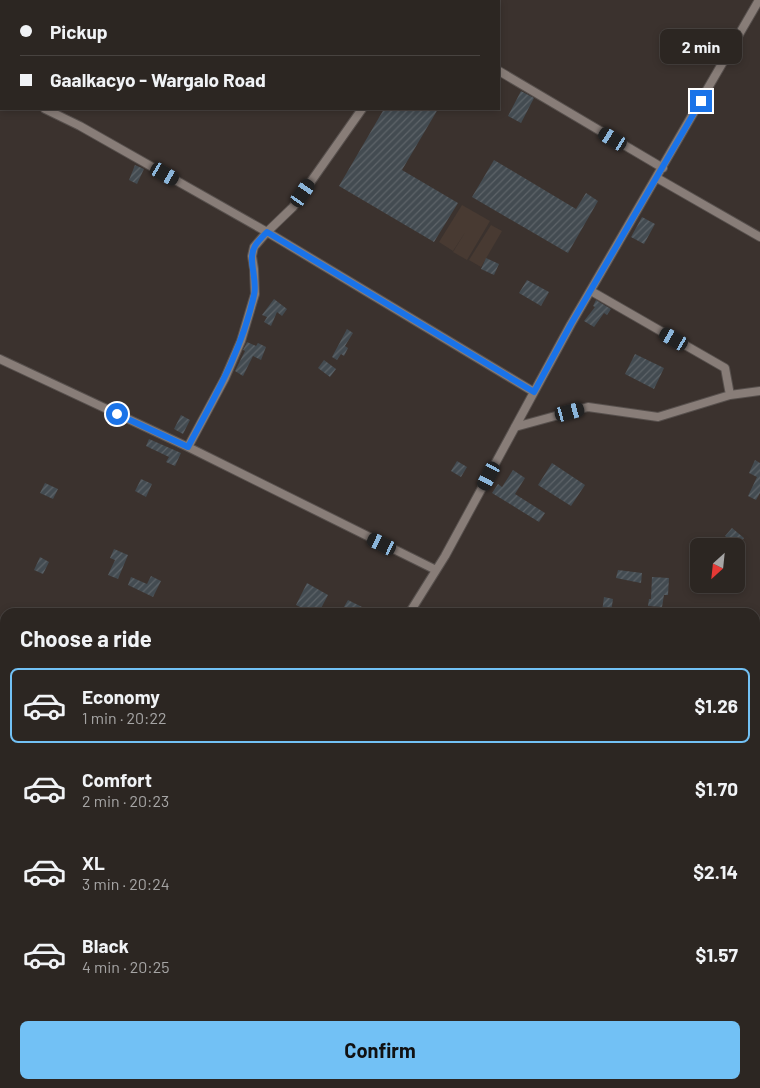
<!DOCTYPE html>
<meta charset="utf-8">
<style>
body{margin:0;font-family:Barlow,sans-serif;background:#342e2a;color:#f1f3f6;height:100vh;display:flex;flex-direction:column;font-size:19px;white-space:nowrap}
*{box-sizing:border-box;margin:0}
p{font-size:16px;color:#a6a5a5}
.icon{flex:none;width:28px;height:28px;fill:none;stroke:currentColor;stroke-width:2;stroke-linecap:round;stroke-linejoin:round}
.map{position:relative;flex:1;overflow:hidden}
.panel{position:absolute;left:0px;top:608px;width:760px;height:481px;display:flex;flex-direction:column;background:#2c2622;border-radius:15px 15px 0 0;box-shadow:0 2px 8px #0003,0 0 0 1px #484340}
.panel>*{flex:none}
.banner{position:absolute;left:0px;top:0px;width:500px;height:110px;box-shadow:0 2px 8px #0003,0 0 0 1px #484340;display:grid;align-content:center;height:110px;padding:0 20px;background:#2c2622}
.needle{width:32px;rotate:207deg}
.buttons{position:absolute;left:690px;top:538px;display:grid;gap:10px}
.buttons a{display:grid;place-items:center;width:55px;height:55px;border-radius:8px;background:#2c2622;box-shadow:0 2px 8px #0003,0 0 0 1px #484340;font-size:25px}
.end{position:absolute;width:22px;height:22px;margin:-11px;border:6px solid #1a73e8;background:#fff;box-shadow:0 0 0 2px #fff}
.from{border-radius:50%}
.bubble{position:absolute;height:35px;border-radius:8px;background:#2c2622;box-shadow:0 2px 8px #0003,0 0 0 1px #484340;font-size:16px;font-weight:700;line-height:35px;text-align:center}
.car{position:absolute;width:15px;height:30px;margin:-15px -8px;border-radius:6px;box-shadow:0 0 4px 1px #0007;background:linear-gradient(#222 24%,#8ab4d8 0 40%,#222 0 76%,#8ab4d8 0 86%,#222 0)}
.banner b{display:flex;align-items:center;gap:18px;height:48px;font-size:19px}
.banner b+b{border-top:1px solid #484340}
.banner i{width:12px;height:12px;background:#f1f3f6}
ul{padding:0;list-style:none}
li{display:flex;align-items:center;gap:15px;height:75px;margin:0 10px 8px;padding:0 10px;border:2px solid transparent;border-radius:8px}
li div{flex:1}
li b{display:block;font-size:19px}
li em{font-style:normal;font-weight:700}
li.selected{border-color:#72c1f5}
li>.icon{width:45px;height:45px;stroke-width:1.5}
h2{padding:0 20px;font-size:22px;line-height:60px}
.primary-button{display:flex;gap:10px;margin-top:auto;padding:10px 20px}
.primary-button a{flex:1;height:58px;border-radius:8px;background:#72c1f5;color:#111;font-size:20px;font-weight:700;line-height:58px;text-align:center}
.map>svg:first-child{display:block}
</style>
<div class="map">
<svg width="760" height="1088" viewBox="0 0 760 1088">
<defs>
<pattern id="building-hatch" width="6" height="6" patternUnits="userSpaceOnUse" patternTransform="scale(1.25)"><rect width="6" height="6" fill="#434b51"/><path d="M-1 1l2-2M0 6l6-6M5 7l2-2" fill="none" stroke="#5e6469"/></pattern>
</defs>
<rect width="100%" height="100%" fill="#3b322e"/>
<path fill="#483a32" d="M462,205L490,221L467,260L453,252L466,231L453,251L439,242Z
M491,225L502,231L481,267L469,260Z"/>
<path fill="url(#building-hatch)" d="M521,91L534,98L521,123L508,116Z
M384,109H438L402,170L458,203L434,242L339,186Z
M494,160L576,209L586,193L598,201L568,253L472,197Z
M135,165L144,169L137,184L129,180Z
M642,217L655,224L644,244L631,237Z
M486,258L499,264L494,275L481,269Z
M527,280L549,292L541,306L519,293Z
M274,299L287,309L282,316L277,312L271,326L264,322L267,317L262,315Z
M596,300L611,309L607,315L604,313L594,327L584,321L595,307L593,306Z
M347,329L353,333L345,346L348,348L344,356L341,354L337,360L332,357Z
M247,342L256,346L258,343L266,347L261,360L253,356L243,376L235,371L245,351L243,350Z
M635,354L664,368L654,389L625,374Z
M324,360L336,369L330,377L318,368Z
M181,415L190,420L183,434L174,429Z
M149,439L181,453L175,466L166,462L169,457L146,446Z
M755,460L760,463V493L756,500L748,496L757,477L749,473Z
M457,461L467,467L461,477L451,471Z
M552,463L585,485L571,506L538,485Z
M513,470L525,478L515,494L545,513L539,522L492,493L498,484L502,487Z
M141,479L152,484L146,497L135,491Z
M45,483L58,489L53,499L40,493Z
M732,528L744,538L738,546H727L731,541L725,536Z
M114,549L128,555L118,579L108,575L115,560L110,558Z
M40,557L49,562L43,574L34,570Z
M618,570L642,573L641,583L616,578Z
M151,576L161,581L153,597L128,585L131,577L147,584Z
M652,577L669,578L668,595H664L662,607L648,606L649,599H651Z
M307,583L328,595L319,612H310L296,605Z
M604,597L613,599L611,612H602Z
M348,600L372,612H341Z"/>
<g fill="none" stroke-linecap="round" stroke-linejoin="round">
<g stroke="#57504d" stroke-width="10">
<path id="street" d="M378,0L381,1
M88,1L89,0
M499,71L663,168
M0,86L1,87
M45,109L80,126L267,232L534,392
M657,178L760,237
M591,291L725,368L730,395
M0,359L188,447L436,570
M515,427L588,407L658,417L730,395L760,391
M188,447L225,378L241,341L255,294L254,269L252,256L254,247L267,232L293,207L362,109
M410,612L445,556L571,324L759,0
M0,722L5,741
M755,788L760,787
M0,891L5,894
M755,950L760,948
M0,1043L5,1046
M77,1084L83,1088
M516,1084L521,1088
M134,1088L137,1084
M368,1088L387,1084"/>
</g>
<path stroke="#948d8a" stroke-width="2" stroke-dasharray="4 2.5" stroke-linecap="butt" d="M755,907L760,899
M755,998L760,1008
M693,1084L695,1088"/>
<use href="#street" stroke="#887d78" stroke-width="8"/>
</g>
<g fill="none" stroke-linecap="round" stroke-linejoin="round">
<path stroke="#1a73e8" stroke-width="6" d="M117,414L188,447C214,398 242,351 254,295C258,280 247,259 255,246C258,241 263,236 267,232L534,392L571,324L701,101"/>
</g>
</svg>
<div class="buttons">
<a><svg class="needle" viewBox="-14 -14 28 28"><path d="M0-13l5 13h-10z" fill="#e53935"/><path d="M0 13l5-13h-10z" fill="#a6a5a5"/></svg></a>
</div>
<i class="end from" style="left:117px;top:414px"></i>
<i class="end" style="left:701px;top:101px"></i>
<div class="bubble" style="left:660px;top:29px;width:82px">2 min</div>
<i class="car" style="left:613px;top:139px;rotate:301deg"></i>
<i class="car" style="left:165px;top:174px;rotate:120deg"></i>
<i class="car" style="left:303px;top:193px;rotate:35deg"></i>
<i class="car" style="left:674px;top:339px;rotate:300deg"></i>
<i class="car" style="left:570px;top:412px;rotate:75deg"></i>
<i class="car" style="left:489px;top:476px;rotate:208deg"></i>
<i class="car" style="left:382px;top:544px;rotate:296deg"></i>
<div class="banner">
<b><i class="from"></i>Pickup</b>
<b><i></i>Gaalkacyo - Wargalo Road</b>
</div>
<section class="panel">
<h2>Choose a ride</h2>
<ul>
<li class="selected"><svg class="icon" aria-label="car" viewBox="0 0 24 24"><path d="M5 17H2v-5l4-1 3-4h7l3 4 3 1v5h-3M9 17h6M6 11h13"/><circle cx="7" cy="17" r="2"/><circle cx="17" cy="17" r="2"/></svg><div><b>Economy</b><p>1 min · 20:22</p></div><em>$1.26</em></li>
<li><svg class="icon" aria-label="car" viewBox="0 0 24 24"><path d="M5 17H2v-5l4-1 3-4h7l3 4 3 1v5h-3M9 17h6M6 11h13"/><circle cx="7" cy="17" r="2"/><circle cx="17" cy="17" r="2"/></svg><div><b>Comfort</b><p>2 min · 20:23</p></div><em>$1.70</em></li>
<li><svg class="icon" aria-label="car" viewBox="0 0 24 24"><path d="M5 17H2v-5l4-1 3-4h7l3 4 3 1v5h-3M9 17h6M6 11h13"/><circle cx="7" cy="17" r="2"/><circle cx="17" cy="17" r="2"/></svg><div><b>XL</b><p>3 min · 20:24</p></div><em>$2.14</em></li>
<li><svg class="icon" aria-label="car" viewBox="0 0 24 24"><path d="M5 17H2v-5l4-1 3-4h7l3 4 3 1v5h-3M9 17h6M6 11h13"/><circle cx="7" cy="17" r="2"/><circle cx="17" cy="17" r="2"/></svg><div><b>Black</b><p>4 min · 20:25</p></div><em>$1.57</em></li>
</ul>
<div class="primary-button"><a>Confirm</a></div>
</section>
</div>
